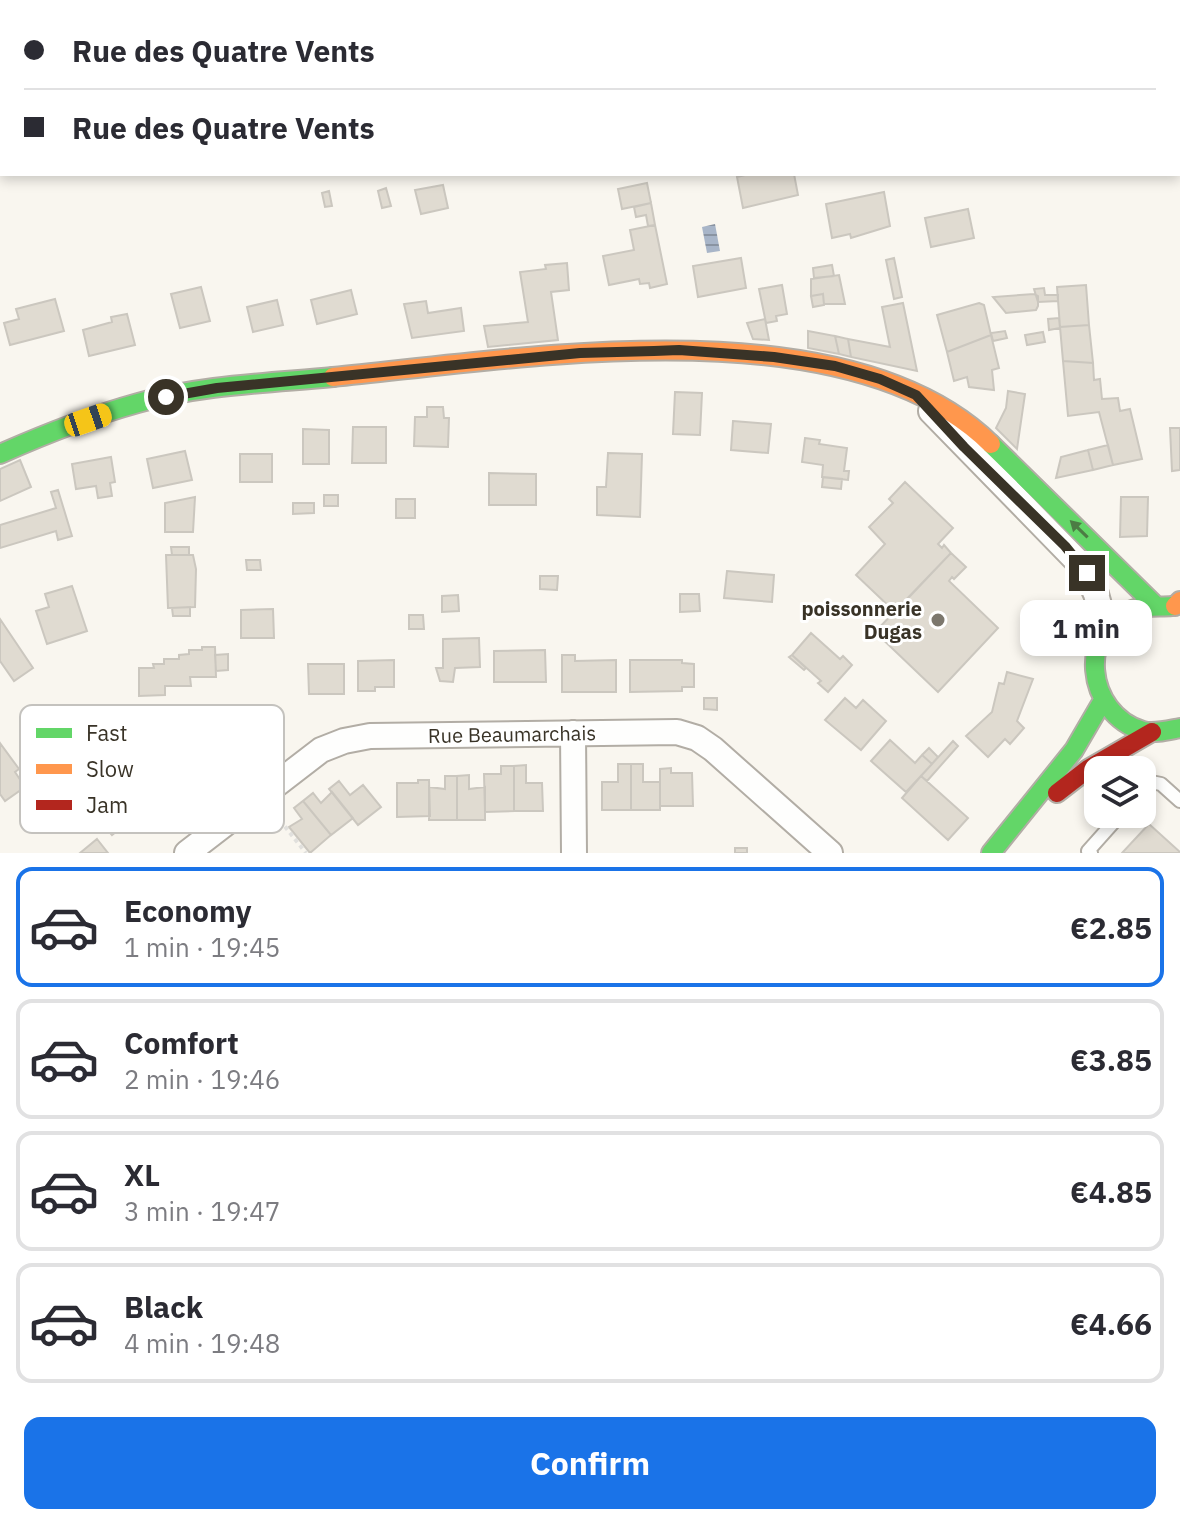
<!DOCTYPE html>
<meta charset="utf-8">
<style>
body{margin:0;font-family:"IBM Plex Sans",sans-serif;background:#f7f7f7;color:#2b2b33;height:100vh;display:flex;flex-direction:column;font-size:30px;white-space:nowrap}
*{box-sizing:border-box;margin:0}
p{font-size:26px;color:#7c7c81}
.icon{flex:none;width:44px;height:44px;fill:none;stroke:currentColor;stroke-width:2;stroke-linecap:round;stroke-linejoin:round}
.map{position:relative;height:853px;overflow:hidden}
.details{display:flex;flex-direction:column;background:#fff;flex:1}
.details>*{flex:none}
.guide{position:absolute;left:0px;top:0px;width:1180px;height:176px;box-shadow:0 4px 12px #0003;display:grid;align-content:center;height:176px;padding:0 24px;background:#fff}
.fabs{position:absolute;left:1084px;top:756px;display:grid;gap:16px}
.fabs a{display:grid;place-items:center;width:72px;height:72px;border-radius:16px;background:#fff;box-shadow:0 4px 12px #0003;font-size:40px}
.end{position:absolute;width:36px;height:36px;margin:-18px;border:10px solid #393327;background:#fff;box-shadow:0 0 0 4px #fff}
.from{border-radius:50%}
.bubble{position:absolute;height:56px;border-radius:16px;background:#fff;box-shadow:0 4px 12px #0003;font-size:26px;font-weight:800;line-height:56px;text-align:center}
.car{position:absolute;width:24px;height:48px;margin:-24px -12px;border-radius:10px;box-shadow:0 0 6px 2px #0007;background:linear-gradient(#f5c518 24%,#345 0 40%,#f5c518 0 76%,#345 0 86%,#f5c518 0)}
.guide b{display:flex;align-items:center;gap:28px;height:76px;font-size:30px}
.guide b+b{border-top:2px solid #e1e1e2}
.guide i{width:20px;height:20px;background:#2b2b33}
ul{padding:14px 0 0;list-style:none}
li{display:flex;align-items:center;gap:24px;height:120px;margin:0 16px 12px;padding:0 8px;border:4px solid #e1e1e2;border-radius:16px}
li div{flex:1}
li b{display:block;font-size:30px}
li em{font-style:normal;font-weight:800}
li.active{border-color:#1a73e8}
li>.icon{width:72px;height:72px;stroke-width:1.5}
.button{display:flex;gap:16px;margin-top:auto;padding:16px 24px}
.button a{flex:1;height:92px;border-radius:16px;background:#1a73e8;color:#fff;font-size:32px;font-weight:800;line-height:92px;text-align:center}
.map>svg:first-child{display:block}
</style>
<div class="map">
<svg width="1180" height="853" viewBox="0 0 1180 853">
<defs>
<pattern id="water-rules" width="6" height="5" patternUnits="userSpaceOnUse" patternTransform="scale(2)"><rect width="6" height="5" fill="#a8b5c8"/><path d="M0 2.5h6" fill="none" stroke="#8a94a2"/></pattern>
</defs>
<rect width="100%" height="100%" fill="#f9f6ef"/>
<path fill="url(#water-rules)" d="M715,224L720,251L707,253L702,227Z"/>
<path fill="#e0dbd1" stroke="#cbc7bf" stroke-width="2" d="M749,174H794L798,195L743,208L737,177Z
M647,183L651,203L622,209L618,189Z
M443,185L448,208L421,214L415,190Z
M386,188L391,206L382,208L378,191Z
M329,191L332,206L325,207L322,193Z
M884,192L890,226L851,238L850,234L832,238L826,204Z
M651,203L655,225L648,226L646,215L636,217L634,207Z
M968,209L974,238L931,247L925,218Z
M655,225L667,284L650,288L649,283L640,284L639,279L609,285L603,256L634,250L630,230Z
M741,258L746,288L698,297L693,266Z
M894,258L902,297L894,299L886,260Z
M567,263L569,290L551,292L558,340L488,347L484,326L528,322L520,272L546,269L545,265Z
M832,265L834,276L814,278L813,268Z
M839,275L845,304H824L823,294L811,296V279Z
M782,285L787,314L776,316L777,321L766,323L759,289Z
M1086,285L1089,325L1060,327L1057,287Z
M201,287L210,321L180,328L171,294Z
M1044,288L1045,295H1058V301L1038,302L1034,289Z
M351,290L357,314L317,324L311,300Z
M823,294L824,305L813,307L811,296Z
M1034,294L1038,296V306L1036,310L1006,313L993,297Z
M55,299L64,331L10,345L4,323L19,319L16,309Z
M277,300L283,325L253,332L247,307Z
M426,301L428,313L461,308L464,331L412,338L404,304Z
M903,303L917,371L851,357L848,339L890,347L882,307Z
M979,303L984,305L991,335L947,352L937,315Z
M127,314L135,345L89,356L83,330L112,322L111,317Z
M1059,318L1060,328L1049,330L1048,319Z
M765,319L769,340L753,339L747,323Z
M1089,325L1093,363L1063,361L1060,327Z
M808,331L835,336L839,354L808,348Z
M1005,331L1007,338L993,341L991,333Z
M1043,332L1045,342L1027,345L1025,335Z
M991,335L999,368L992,370L994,390L969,387L967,377L954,381L947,352Z
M835,336L848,339L851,357L839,354Z
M1063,361L1093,363L1094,380L1100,379L1102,399L1118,398L1120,411L1130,409L1142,459L1113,465L1099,412L1068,416Z
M1008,391L1025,394L1017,449L996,428L1006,408Z
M675,392L702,393L700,435L673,434Z
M427,407H443L444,418H449L448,447L414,446L415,417H427Z
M733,421L771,424L768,453L731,450Z
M353,427H386V463H352Z
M1170,428H1180V470L1172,471Z
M303,429L329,430V464H303Z
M805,438L820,440L819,444L847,448L844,471H849L848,480L822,477L823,465L802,462Z
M1108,445L1113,465L1093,470L1088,450Z
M1088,450L1093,470L1056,478L1061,457Z
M185,451L192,480L153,488L147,459Z
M608,453L642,454L640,517L597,515V487H606Z
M240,454H272V482H240Z
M111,457L115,482L110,483L112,496L98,498L96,486L76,489L72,464Z
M20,460L31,487L0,501V469Z
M489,473L536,474V505H489Z
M823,477L842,479L841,489L822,487Z
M905,482L953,528L938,544L942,548L944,545L951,553L895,612L856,575L885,544L869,527L893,503L889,499Z
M58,490L72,536L58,540L56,531L0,548V525L56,508L51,492Z
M324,495H338V506H324Z
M195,497L193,532H165V503Z
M1121,497H1148L1147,536L1120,537Z
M396,499H415V518H396Z
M293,503H314V513L293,514Z
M171,547H189V555H172Z
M951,553L966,567L954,579L952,577L949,581L998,628L938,692L875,632Z
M166,555H193L196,569L195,607L168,608Z
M246,560H260L261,570H247Z
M727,571L774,575L772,602L724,598Z
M540,576H558L557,590L540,589Z
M72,586L87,631L47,644L36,611L49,607L45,594Z
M680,594H699L700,611L680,612Z
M458,595L459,611L442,612V596Z
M190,607V616H173L172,608Z
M273,609L274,638H241V610Z
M409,615H423L424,629H409Z
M0,619L33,668L14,681L0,661Z
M811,633L840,659L843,656L852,665L828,692L818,683L821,681L792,655Z
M479,638L480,667L455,668L453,682L440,681L436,668H443V639Z
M202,647H215L216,677H190L191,686H165V695L139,696V668H154L153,664H164V659H179V655L189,654V650H202Z
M545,650L546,682H494V651Z
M228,654V670L216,671L215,655Z
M562,655H575V661L616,660V692H562Z
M792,655L806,668L804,670L789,657Z
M394,660V687H375V691H358V661Z
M630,660H682V663L694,664V687H682V691L630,692Z
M308,664H344V694H309Z
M1007,672L1033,679L1017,721L1024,728L1010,744L1005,739L988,757L966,736L992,712L999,683L1004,684Z
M704,698H717V710L704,709Z
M845,698L856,708L863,700L886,721L861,750L825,720Z
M890,740L915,763L922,755L932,764L906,792L871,761Z
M953,741L958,746L927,781L921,776Z
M0,743L19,769L15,772L25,787L5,801L0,794Z
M929,748L938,757L932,764L922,755Z
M618,764H631V810H602V782H618Z
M631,764H643V782H660V810H631Z
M526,765V783H542L543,811H514V766Z
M501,766H514V811L485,812L484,774H501Z
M671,768V773H692L693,806H660V769Z
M469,775V789L485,787V820H457V776Z
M445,776H457V820H429V787L445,789Z
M921,776L968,818L948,840L902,798Z
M418,780H429L430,816L397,817V783H418Z
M339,781L350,795L363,785L381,807L358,825L329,789Z
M124,784L144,809L112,835L91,810Z
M332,792L353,818L331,835L303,801L313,793L321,803Z
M303,801L331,835L310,853L289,827L302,819L294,808Z
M1149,824L1180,852V853H1122Z
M97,839L108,853H80Z
M735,848H747V853H735Z"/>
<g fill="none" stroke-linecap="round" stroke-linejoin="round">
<g stroke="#b2ada5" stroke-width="16">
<path id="lane" d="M1142,791L1151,782L1161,784L1180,801
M1091,853L1088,851L1121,814"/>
</g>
<g stroke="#b2ada5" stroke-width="28">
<path id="street" d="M931,411L1085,569L1096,594L1106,630
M573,733L574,853
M187,853L321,750L344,741L370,736L677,732L697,738L713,749L830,853"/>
</g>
<g stroke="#b2ada5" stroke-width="22">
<path id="fast" d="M1078,0L1080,2
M1178,60L1180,62
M991,444L1154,604
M0,454C45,434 91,416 138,403C200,385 269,383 333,377
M1172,606C1161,607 1145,606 1135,609C1076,627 1085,714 1143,731C1154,734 1169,730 1180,728
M991,853L1074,750L1102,702"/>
</g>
<g stroke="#b2ada5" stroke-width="22">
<path id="slow" d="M1117,0L1119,2
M333,377C518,359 846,302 991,444
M1175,606L1180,601"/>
</g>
<g stroke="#b2ada5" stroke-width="22">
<path id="jam" d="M1178,99L1180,101
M1057,793L1088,769L1152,732"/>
</g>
<path stroke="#e1e0dd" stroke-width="4" stroke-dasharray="4 4" stroke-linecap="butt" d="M275,814L306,853"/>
<use href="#lane" stroke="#fefefd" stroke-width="12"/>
<use href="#street" stroke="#fefefd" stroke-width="24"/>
<use href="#fast" stroke="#63d668" stroke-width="18"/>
<use href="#slow" stroke="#ff974d" stroke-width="18"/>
<use href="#jam" stroke="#b3261e" stroke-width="18"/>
</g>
<defs><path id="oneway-solid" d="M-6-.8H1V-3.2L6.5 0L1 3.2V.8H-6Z" transform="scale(2)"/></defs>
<use fill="#4c7c44" href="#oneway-solid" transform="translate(1079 529) rotate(-136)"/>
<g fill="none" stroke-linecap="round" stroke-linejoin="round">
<path stroke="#393327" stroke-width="10" d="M166,397L217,388L580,353L654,351L679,350L774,357L835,366L880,379L916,395L964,447L1065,546L1087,573"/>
</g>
<circle fill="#7c776d" stroke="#fff" stroke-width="3" cx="938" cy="620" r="8"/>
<g text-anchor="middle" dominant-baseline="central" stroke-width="6" stroke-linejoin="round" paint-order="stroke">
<g font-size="20" font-weight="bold" fill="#393327" stroke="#fff" text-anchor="end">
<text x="922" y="608">poissonnerie<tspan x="922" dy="23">Dugas</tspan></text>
</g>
<g font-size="20" fill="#393327" stroke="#fff">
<text transform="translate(512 734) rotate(-1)">Rue Beaumarchais</text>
</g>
</g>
<rect x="20" y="705" width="264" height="128" rx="12" fill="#fff" stroke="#c4c2be" stroke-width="2"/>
<rect x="36" y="728" width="36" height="10" fill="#63d668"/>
<rect x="36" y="764" width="36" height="10" fill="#ff974d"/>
<rect x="36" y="800" width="36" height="10" fill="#b3261e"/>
<g font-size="22" fill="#393327">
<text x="86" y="741">Fast</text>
<text x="86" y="777">Slow</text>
<text x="86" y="813">Jam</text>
</g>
</svg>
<div class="fabs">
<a><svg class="icon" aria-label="layers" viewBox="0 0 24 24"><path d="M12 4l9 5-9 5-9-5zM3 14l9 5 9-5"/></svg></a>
</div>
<i class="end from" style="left:166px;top:397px"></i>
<i class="end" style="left:1087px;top:573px"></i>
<div class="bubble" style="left:1020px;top:600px;width:132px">1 min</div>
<i class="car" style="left:88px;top:420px;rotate:71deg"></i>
<div class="guide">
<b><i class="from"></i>Rue des Quatre Vents</b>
<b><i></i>Rue des Quatre Vents</b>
</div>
</div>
<section class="details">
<ul>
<li class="active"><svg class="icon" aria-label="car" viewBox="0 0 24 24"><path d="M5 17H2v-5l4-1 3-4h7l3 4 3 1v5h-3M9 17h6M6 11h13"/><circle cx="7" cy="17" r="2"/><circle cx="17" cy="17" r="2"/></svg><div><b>Economy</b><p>1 min · 19:45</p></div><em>€2.85</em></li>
<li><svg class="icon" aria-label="car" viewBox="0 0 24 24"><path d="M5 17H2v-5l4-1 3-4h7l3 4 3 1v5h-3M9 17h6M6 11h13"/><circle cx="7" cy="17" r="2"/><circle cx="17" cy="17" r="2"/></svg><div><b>Comfort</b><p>2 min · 19:46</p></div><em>€3.85</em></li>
<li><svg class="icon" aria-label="car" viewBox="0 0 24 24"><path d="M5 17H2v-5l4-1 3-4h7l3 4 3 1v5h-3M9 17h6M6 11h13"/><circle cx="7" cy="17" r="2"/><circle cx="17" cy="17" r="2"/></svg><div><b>XL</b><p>3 min · 19:47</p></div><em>€4.85</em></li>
<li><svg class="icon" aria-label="car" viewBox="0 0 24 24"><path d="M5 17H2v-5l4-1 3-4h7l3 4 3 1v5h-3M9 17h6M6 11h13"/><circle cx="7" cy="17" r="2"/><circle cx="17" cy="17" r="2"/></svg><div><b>Black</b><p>4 min · 19:48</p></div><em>€4.66</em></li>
</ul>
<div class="button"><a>Confirm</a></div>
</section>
